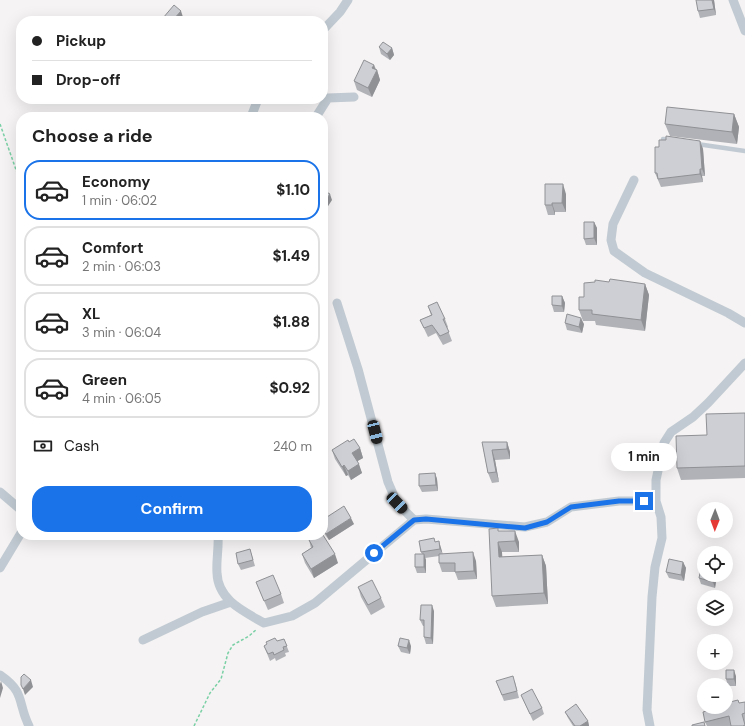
<!DOCTYPE html>
<meta charset="utf-8">
<style>
body{margin:0;font-family:"DM Sans",sans-serif;background:#f2f2f2;color:#222;height:100vh;display:flex;flex-direction:column;font-size:15px;white-space:nowrap}
*{box-sizing:border-box;margin:0}
p{font-size:13px;color:#767676}
.icon{flex:none;width:22px;height:22px;fill:none;stroke:currentColor;stroke-width:2;stroke-linecap:round;stroke-linejoin:round}
.map{position:relative;flex:1;overflow:hidden}
.drawer{position:absolute;left:16px;top:112px;width:312px;height:428px;display:flex;flex-direction:column;background:#fff;border-radius:16px;box-shadow:0 4px 16px #0002}
.drawer>*{flex:none}
.banner{position:absolute;left:16px;top:16px;width:312px;height:88px;border-radius:16px;box-shadow:0 4px 16px #0002;display:grid;align-content:center;height:88px;padding:0 16px;background:#fff}
.needle{width:26px;rotate:181deg}
.tools{position:absolute;left:697px;top:502px;display:grid;gap:8px}
.tools a{display:grid;place-items:center;width:36px;height:36px;border-radius:50%;background:#fff;box-shadow:0 4px 16px #0002;font-size:20px}
.end{position:absolute;width:18px;height:18px;margin:-9px;border:5px solid #1a73e8;background:#fff;box-shadow:0 0 0 2px #fff}
.from{border-radius:50%}
.bubble{position:absolute;height:28px;border-radius:14px;background:#fff;box-shadow:0 4px 16px #0002;font-size:13px;font-weight:700;line-height:28px;text-align:center}
.car{position:absolute;width:12px;height:24px;margin:-12px -6px;border-radius:5px;box-shadow:0 0 3px 1px #0007;background:linear-gradient(#222 24%,#8ab4d8 0 40%,#222 0 76%,#8ab4d8 0 86%,#222 0)}
.banner b{display:flex;align-items:center;gap:14px;height:38px;font-size:15px}
.banner b+b{border-top:1px solid #e0e0e0}
.banner i{width:10px;height:10px;background:#222}
ul{padding:0;list-style:none}
li{display:flex;align-items:center;gap:12px;height:60px;margin:0 8px 6px;padding:0 8px;border:2px solid #e0e0e0;border-radius:16px}
li div{flex:1}
li b{display:block;font-size:15px}
li em{font-style:normal;font-weight:700}
li.selected{border-color:#1a73e8}
li>.icon{width:36px;height:36px;stroke-width:1.5}
h2{padding:0 16px;font-size:18px;line-height:48px}
.pay{display:flex;align-items:center;gap:10px;height:44px;padding:0 16px;font-size:15px}
.pay p{margin-inline-start:auto}
.button{display:flex;gap:8px;margin-top:auto;padding:8px 16px}
.button a{flex:1;height:46px;border-radius:16px;background:#1a73e8;color:#fff;font-size:16px;font-weight:700;line-height:46px;text-align:center}
.map>svg:first-child{display:block}
</style>
<div class="map">
<svg width="745" height="726" viewBox="0 0 745 726">
<rect width="100%" height="100%" fill="#f5f3f3"/>
<g fill="none" stroke-linecap="round" stroke-linejoin="round">
<path stroke="#7ad0a6" stroke-width="1.5" stroke-dasharray="3 2" stroke-linecap="butt" d="M0,124L21,184
M194,726L210,693L221,679L228,653L233,645L249,636L257,629"/>
<path stroke="#c1cad2" stroke-width="4.5" d="M663,139L672,140
M697,144L745,151"/>
<path stroke="#c1cad2" stroke-width="9" d="M733,0L745,31
M323,30L340,12L348,0
M251,117L258,99
M316,117L328,98L354,97
M634,180L613,224L611,240L614,251L645,273L728,313L745,323
M337,303L358,369L388,482L397,503L414,520
M0,492L21,510
M218,535C219,548 216,560 217,573C218,600 243,611 264,623L292,616L315,603L414,520L426,519L525,527L547,522L571,507L619,501H656
M0,568L21,533
M143,640L202,612L231,602
M0,675C26,693 17,702 29,726
M650,726L647,710L652,597L655,567L662,538L661,517L656,501V480L664,443L671,432L693,417L708,403L745,363"/>
</g>
<path fill="#b0b2b7" d="M714,0L716,15L700,18L698,11Z
M379,47L392,48L394,55L390,60L381,54Z
M374,65L376,69L377,70L380,80L372,97L357,90L354,81Z
M734,114L739,127L737,144L670,136L665,124Z
M700,141L703,149L705,176H702L703,182L661,187L655,173L659,147Z
M566,194V212H555V215H548L545,205Z
M594,222L597,228V245H586L584,239Z
M645,284L649,295L645,331L596,325L595,321H583L579,310L584,297Z
M562,296L565,303L564,312H554L552,305Z
M428,306L445,319L448,327L447,328L452,341L443,345L436,333L428,337L420,320L431,315Z
M565,323L584,324L582,333L567,330Z
M745,413V478L681,480L677,468L707,435Z
M349,442L360,448L363,458L357,461L362,473L351,480L348,475L346,476L335,459L332,450Z
M482,442H507L510,452V459L495,460L499,482L492,483L488,473Z
M435,473L437,479L438,491L422,492L419,486Z
M323,511L327,517L354,524L329,540L323,532Z
M499,531L519,542V552H502V557L542,555L546,566L548,604L496,607L492,596Z
M309,540L338,563L314,578L305,563L302,554L311,548Z
M435,542L441,548L442,554L476,561L477,579L458,580L455,572H442L439,563V556L425,558L426,560V573H417L415,567L422,554L421,552Z
M250,549L255,566L241,570L238,564Z
M683,562L686,568L684,581L669,578L666,572Z
M717,575L715,588L701,584L699,578Z
M256,582L281,594L284,603L268,610Z
M358,587L381,598L385,607L371,615L361,597Z
M434,611L433,644H426L424,637V626H423L420,620Z
M284,639L289,652L285,653L286,656L276,661L275,658L270,661L264,646Z
M398,646H411L410,654L401,652Z
M736,676V686H728L726,679Z
M496,681L515,682L519,698L504,701Z
M521,695L542,708L544,714L533,721Z
M745,702V726H707L705,722L726,707Z
M565,712L588,721L589,726H573L568,718Z"/>
<path fill="#909195" d="M712,0H714L716,15L714,9Z
M181,11L183,17L180,21H172Z
M392,48L394,55L390,60L387,54Z
M374,65L376,72L377,70L380,80L372,97L368,88L372,68Z
M734,114L739,127L737,144L732,132Z
M700,141L703,149L705,176L702,169Z
M700,169L702,176L703,182L700,174Z
M563,184L566,194V212L562,203Z
M330,194L332,200L323,214V204Z
M552,203L555,212V215L552,205Z
M594,222L597,228V245L594,238Z
M645,284L649,295L645,331L641,320Z
M562,296L565,303L564,312L562,306Z
M581,318L584,324L582,333L579,327Z
M507,442L510,452V459L507,449Z
M360,448L363,458L356,462L352,453Z
M492,450L495,460L499,482L496,472Z
M359,464L362,473L351,480L348,471Z
M344,465L348,475L346,476L342,467Z
M435,473L437,479L438,491L436,485Z
M326,483L328,489L323,493V485Z
M351,518L354,524L329,540L326,534Z
M515,531L519,542V552L515,541Z
M439,541L443,555L440,549Z
M498,542L502,552L503,568L499,557Z
M473,552L476,561L477,579L474,571Z
M335,554L338,563L314,578L311,569Z
M424,554L426,560V573L424,567Z
M542,555L546,566L548,604L544,593Z
M683,562L686,568L684,581L681,575Z
M714,575H717L715,588L713,582Z
M432,605L434,611L433,644L431,638Z
M409,640L411,646L410,654L407,648Z
M734,670L736,676V686L734,679Z
M31,680L33,687L25,695L23,689Z
M1,681L3,688L0,698V684Z
M588,721L589,726H580Z"/>
<path fill="#cdcfd5" stroke="#909195" d="M696,0H712L714,9L698,11Z
M174,5L181,11L172,21H166L163,18Z
M383,42L392,48L387,54L379,47Z
M364,60L374,65L372,68L377,70L368,88L354,81Z
M667,107L734,114L732,132L665,124Z
M666,136L700,141L702,169H700V174L658,179L657,173H655V147H659V140H666Z
M545,184H563L562,203H552V205H545Z
M323,190L330,194L323,204Z
M584,222H594V238L584,239Z
M610,279L645,284L641,320L592,314V310H579V297H584V283L595,282V280L609,282Z
M552,296H562V306L552,305Z
M437,302L445,319H443L449,332L440,336L432,325L424,328L420,320L432,315L428,306Z
M567,314L581,318L579,327L565,323Z
M745,413V466L677,468L676,436L707,435L706,414Z
M354,439L360,448L352,453L359,464L348,471L344,465L342,467L332,450L348,440L349,442Z
M482,442H507V449L492,450L496,472L488,473Z
M435,473L436,485L419,486V474Z
M323,479L326,483L323,485Z
M344,506L351,518L326,534L323,529V511L327,517Z
M498,528V531H515V541L498,542L499,557L542,555L544,593L492,596L489,529Z
M317,535H323L335,554L311,569L302,554L313,547L309,540Z
M434,538L435,542L439,541L440,549L421,552L419,541Z
M250,549L253,560L238,564L236,553Z
M473,552L474,571L455,572V563H439V554Z
M415,554H424V567H415Z
M669,559L683,562L681,575L666,572Z
M701,568H704V575H714L713,582L699,578Z
M273,575L281,594L264,601L256,582Z
M372,580L381,598L368,605L358,587Z
M421,605H432L431,638L424,637V620H420Z
M275,638L277,641L284,639L287,646L283,647L284,650L274,655L273,652L268,654L264,646L267,644L266,642Z
M400,638L409,640L407,648L398,646Z
M726,670H734V679H726Z
M24,674L31,680L23,689L21,685V677Z
M513,676L517,691L502,695L496,681Z
M532,689L542,708L530,714L521,695Z
M738,700L739,703L745,702V713L742,714L745,725L743,726H731L729,716L705,722L703,712L720,707H726V703Z
M576,704L588,721L580,726H575L565,712Z
M704,722L705,726H692V725Z"/>
<g fill="none" stroke-linecap="round" stroke-linejoin="round">
<path stroke="#1a73e8" stroke-width="5" d="M374,553L414,520L426,519L525,528L547,522L571,507L619,501H644"/>
</g>
</svg>
<div class="tools">
<a><svg class="needle" viewBox="-14 -14 28 28"><path d="M0-13l5 13h-10z" fill="#e53935"/><path d="M0 13l5-13h-10z" fill="#767676"/></svg></a>
<a><svg class="icon" aria-label="locate" viewBox="0 0 24 24"><circle cx="12" cy="12" r="6"/><path d="M12 2v4M12 18v4M2 12h4M18 12h4"/></svg></a>
<a><svg class="icon" aria-label="layers" viewBox="0 0 24 24"><path d="M12 4l9 5-9 5-9-5zM3 14l9 5 9-5"/></svg></a>
<a>+</a>
<a>−</a>
</div>
<i class="end from" style="left:374px;top:553px"></i>
<i class="end" style="left:644px;top:501px"></i>
<div class="bubble" style="left:611px;top:443px;width:66px">1 min</div>
<i class="car" style="left:375px;top:432px;rotate:166deg"></i>
<i class="car" style="left:397px;top:503px;rotate:136deg"></i>
<div class="banner">
<b><i class="from"></i>Pickup</b>
<b><i></i>Drop-off</b>
</div>
<section class="drawer">
<h2>Choose a ride</h2>
<ul>
<li class="selected"><svg class="icon" aria-label="car" viewBox="0 0 24 24"><path d="M5 17H2v-5l4-1 3-4h7l3 4 3 1v5h-3M9 17h6M6 11h13"/><circle cx="7" cy="17" r="2"/><circle cx="17" cy="17" r="2"/></svg><div><b>Economy</b><p>1 min · 06:02</p></div><em>$1.10</em></li>
<li><svg class="icon" aria-label="car" viewBox="0 0 24 24"><path d="M5 17H2v-5l4-1 3-4h7l3 4 3 1v5h-3M9 17h6M6 11h13"/><circle cx="7" cy="17" r="2"/><circle cx="17" cy="17" r="2"/></svg><div><b>Comfort</b><p>2 min · 06:03</p></div><em>$1.49</em></li>
<li><svg class="icon" aria-label="car" viewBox="0 0 24 24"><path d="M5 17H2v-5l4-1 3-4h7l3 4 3 1v5h-3M9 17h6M6 11h13"/><circle cx="7" cy="17" r="2"/><circle cx="17" cy="17" r="2"/></svg><div><b>XL</b><p>3 min · 06:04</p></div><em>$1.88</em></li>
<li><svg class="icon" aria-label="car" viewBox="0 0 24 24"><path d="M5 17H2v-5l4-1 3-4h7l3 4 3 1v5h-3M9 17h6M6 11h13"/><circle cx="7" cy="17" r="2"/><circle cx="17" cy="17" r="2"/></svg><div><b>Green</b><p>4 min · 06:05</p></div><em>$0.92</em></li>
</ul>
<div class="pay"><svg class="icon" aria-label="cash" viewBox="0 0 24 24"><path d="M3 7h18v10H3z"/><circle cx="12" cy="12" r="2"/></svg>Cash<p>240 m</p></div>
<div class="button"><a>Confirm</a></div>
</section>
</div>
